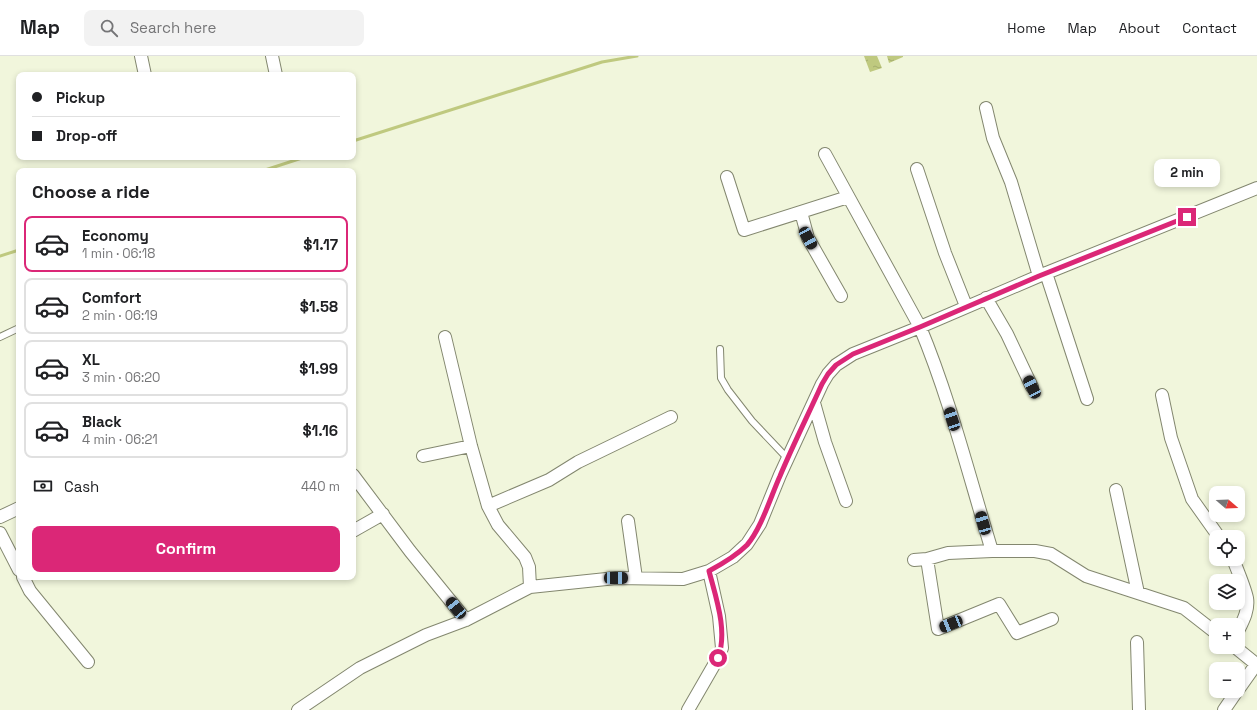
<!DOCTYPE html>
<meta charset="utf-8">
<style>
body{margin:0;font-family:"Space Grotesk",sans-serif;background:#f2f2f2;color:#202124;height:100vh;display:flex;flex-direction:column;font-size:15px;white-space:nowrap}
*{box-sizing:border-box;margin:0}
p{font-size:13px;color:#757577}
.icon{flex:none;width:22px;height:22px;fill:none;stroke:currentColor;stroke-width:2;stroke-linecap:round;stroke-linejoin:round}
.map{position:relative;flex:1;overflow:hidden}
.panel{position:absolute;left:16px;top:112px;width:340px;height:412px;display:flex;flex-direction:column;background:#fff;border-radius:8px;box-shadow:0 2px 6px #0003}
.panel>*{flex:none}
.hud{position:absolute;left:16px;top:16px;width:340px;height:88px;border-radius:8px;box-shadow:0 2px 6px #0003;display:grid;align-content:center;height:88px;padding:0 16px;background:#fff}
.needle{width:26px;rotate:109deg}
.fabs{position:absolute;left:1209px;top:430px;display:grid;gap:8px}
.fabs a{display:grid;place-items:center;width:36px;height:36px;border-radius:8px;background:#fff;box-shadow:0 2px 6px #0003;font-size:20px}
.end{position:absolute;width:18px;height:18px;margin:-9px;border:5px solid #db2777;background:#fff;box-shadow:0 0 0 2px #fff}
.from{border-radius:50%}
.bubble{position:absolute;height:28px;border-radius:8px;background:#fff;box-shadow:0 2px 6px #0003;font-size:13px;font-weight:800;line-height:28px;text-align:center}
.car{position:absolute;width:12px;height:24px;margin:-12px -6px;border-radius:5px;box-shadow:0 0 3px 1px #0007;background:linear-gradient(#222 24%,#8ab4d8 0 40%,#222 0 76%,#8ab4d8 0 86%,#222 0)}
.hud b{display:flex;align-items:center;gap:14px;height:38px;font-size:15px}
.hud b+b{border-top:1px solid #e0e0e0}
.hud i{width:10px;height:10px;background:#202124}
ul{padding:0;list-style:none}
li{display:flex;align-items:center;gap:12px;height:56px;margin:0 8px 6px;padding:0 8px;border:2px solid #e0e0e0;border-radius:8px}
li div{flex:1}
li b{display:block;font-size:15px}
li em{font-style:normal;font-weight:800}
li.active{border-color:#db2777}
li>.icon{width:36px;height:36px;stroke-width:1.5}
h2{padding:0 16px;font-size:18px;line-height:48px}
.pay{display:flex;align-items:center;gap:10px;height:44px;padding:0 16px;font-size:15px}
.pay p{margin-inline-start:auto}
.primary-button{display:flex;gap:8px;margin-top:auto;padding:8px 16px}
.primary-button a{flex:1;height:46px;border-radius:8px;background:#db2777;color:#fff;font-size:16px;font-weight:800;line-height:46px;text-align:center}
header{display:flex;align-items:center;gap:24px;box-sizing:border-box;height:56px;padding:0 20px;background:#fff;border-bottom:1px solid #e0e0e0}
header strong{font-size:19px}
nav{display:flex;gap:22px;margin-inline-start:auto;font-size:14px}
.search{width:280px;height:36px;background:#f2f2f2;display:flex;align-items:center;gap:10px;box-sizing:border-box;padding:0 14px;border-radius:8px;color:#757577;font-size:15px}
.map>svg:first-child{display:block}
</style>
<header>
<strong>Map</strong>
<div class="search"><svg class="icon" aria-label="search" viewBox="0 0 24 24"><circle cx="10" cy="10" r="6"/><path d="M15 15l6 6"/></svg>Search here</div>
<nav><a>Home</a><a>Map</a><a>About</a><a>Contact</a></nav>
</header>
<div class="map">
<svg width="1257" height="654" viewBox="0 0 1257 654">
<defs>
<pattern id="water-ripples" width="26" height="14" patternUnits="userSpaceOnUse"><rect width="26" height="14" fill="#bfc97f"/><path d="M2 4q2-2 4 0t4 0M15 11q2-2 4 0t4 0" fill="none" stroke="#a4ad6d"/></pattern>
</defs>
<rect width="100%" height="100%" fill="#f1f6dc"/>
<path fill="url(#water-ripples)" d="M864,0H877L882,12L870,16Z
M887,0H903V1L889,7Z"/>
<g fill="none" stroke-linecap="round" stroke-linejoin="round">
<path stroke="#bfc97f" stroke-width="3" d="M353,85L602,6L637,0
M262,115L305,101
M0,200L19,194"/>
<g stroke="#83876f" stroke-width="8">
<path id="lane" d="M0,281L19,272
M720,293L721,322L728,334L752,365L788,403"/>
</g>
<g stroke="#83876f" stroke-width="14">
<path id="street" d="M141,0L145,19
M272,0L276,19
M986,52L993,82L1011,126L1039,220
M825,98L920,271C950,343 969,420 992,495
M917,113L945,197L966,250
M727,121L744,174L848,141
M801,156L808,182L841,240
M1046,217L1087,343
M986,242L1007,278L1032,331
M445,281L471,390L488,450L498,469L525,501L529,511L530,531
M1162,339L1171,382L1192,443L1219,481
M814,347L825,386L846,445
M423,400L471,390
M353,419L410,495L466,564
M1116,434L1138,537
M488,450L549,424L578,406L671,361
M0,461L19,452
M628,465L636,522
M353,475L383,458
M0,477L19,514
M927,503L938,573L999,548L1017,577L1052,563
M1233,503C1237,513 1245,532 1247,542C1249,554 1243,565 1238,575
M914,504L927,503L948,497L992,495H1035L1051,498L1086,520L1184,552L1216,577
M23,521L30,535L88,606
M1137,586L1139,654
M1235,591L1256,608
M1238,634L1257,607
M298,654L360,612L426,579L466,564L530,531L616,522L683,523L709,515L733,501L747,488L760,468L780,419L822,328L828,318L836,309L853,298L920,271L1039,220L1257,132
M688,654L718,602L722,592L719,560L709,515
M1224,654L1237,635"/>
</g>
<use href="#lane" stroke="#fff" stroke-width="6"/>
<use href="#street" stroke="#fff" stroke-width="12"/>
</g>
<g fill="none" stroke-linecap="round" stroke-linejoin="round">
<path stroke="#db2777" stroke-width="5" d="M718,602C728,575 716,542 709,515C722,508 736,500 747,489C761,473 771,440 780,420C793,389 808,359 822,328L828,318L836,309L853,298L920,271L1039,220L1187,161"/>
</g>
</svg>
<div class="fabs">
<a><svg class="needle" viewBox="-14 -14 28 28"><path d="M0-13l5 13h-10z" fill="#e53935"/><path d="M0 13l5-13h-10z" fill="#757577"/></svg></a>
<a><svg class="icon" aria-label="locate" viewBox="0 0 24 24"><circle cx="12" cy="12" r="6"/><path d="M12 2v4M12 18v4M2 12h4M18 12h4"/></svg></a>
<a><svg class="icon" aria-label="layers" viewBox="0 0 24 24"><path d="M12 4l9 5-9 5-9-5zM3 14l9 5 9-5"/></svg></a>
<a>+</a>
<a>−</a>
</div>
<i class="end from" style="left:718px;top:602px"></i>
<i class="end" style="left:1187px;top:161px"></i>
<div class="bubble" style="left:1154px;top:103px;width:66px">2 min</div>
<i class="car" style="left:808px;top:182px;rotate:151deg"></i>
<i class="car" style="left:1032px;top:331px;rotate:334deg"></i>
<i class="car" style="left:952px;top:363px;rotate:342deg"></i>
<i class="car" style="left:983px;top:467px;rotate:344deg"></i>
<i class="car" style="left:616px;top:522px;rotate:90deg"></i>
<i class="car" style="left:456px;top:552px;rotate:321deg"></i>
<i class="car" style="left:951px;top:568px;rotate:248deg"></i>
<div class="hud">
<b><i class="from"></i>Pickup</b>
<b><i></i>Drop-off</b>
</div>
<section class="panel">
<h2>Choose a ride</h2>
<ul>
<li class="active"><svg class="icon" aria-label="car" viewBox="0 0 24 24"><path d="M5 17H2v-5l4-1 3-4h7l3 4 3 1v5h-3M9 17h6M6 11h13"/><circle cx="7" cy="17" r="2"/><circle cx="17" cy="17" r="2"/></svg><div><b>Economy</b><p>1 min · 06:18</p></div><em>$1.17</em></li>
<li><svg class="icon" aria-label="car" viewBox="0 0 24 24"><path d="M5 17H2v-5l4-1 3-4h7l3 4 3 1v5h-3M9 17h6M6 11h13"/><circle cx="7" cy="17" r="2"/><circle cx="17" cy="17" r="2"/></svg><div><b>Comfort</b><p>2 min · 06:19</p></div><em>$1.58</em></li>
<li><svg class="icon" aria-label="car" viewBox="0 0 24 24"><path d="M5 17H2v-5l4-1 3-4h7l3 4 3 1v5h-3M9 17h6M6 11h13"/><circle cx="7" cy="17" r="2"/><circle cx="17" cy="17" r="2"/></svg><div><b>XL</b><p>3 min · 06:20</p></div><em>$1.99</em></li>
<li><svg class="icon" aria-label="car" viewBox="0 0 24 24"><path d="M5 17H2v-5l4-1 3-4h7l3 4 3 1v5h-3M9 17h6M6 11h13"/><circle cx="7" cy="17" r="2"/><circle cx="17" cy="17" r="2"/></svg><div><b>Black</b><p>4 min · 06:21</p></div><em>$1.16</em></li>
</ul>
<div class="pay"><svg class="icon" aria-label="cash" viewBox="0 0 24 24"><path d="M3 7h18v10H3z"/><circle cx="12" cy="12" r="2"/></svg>Cash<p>440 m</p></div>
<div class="primary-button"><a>Confirm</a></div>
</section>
</div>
